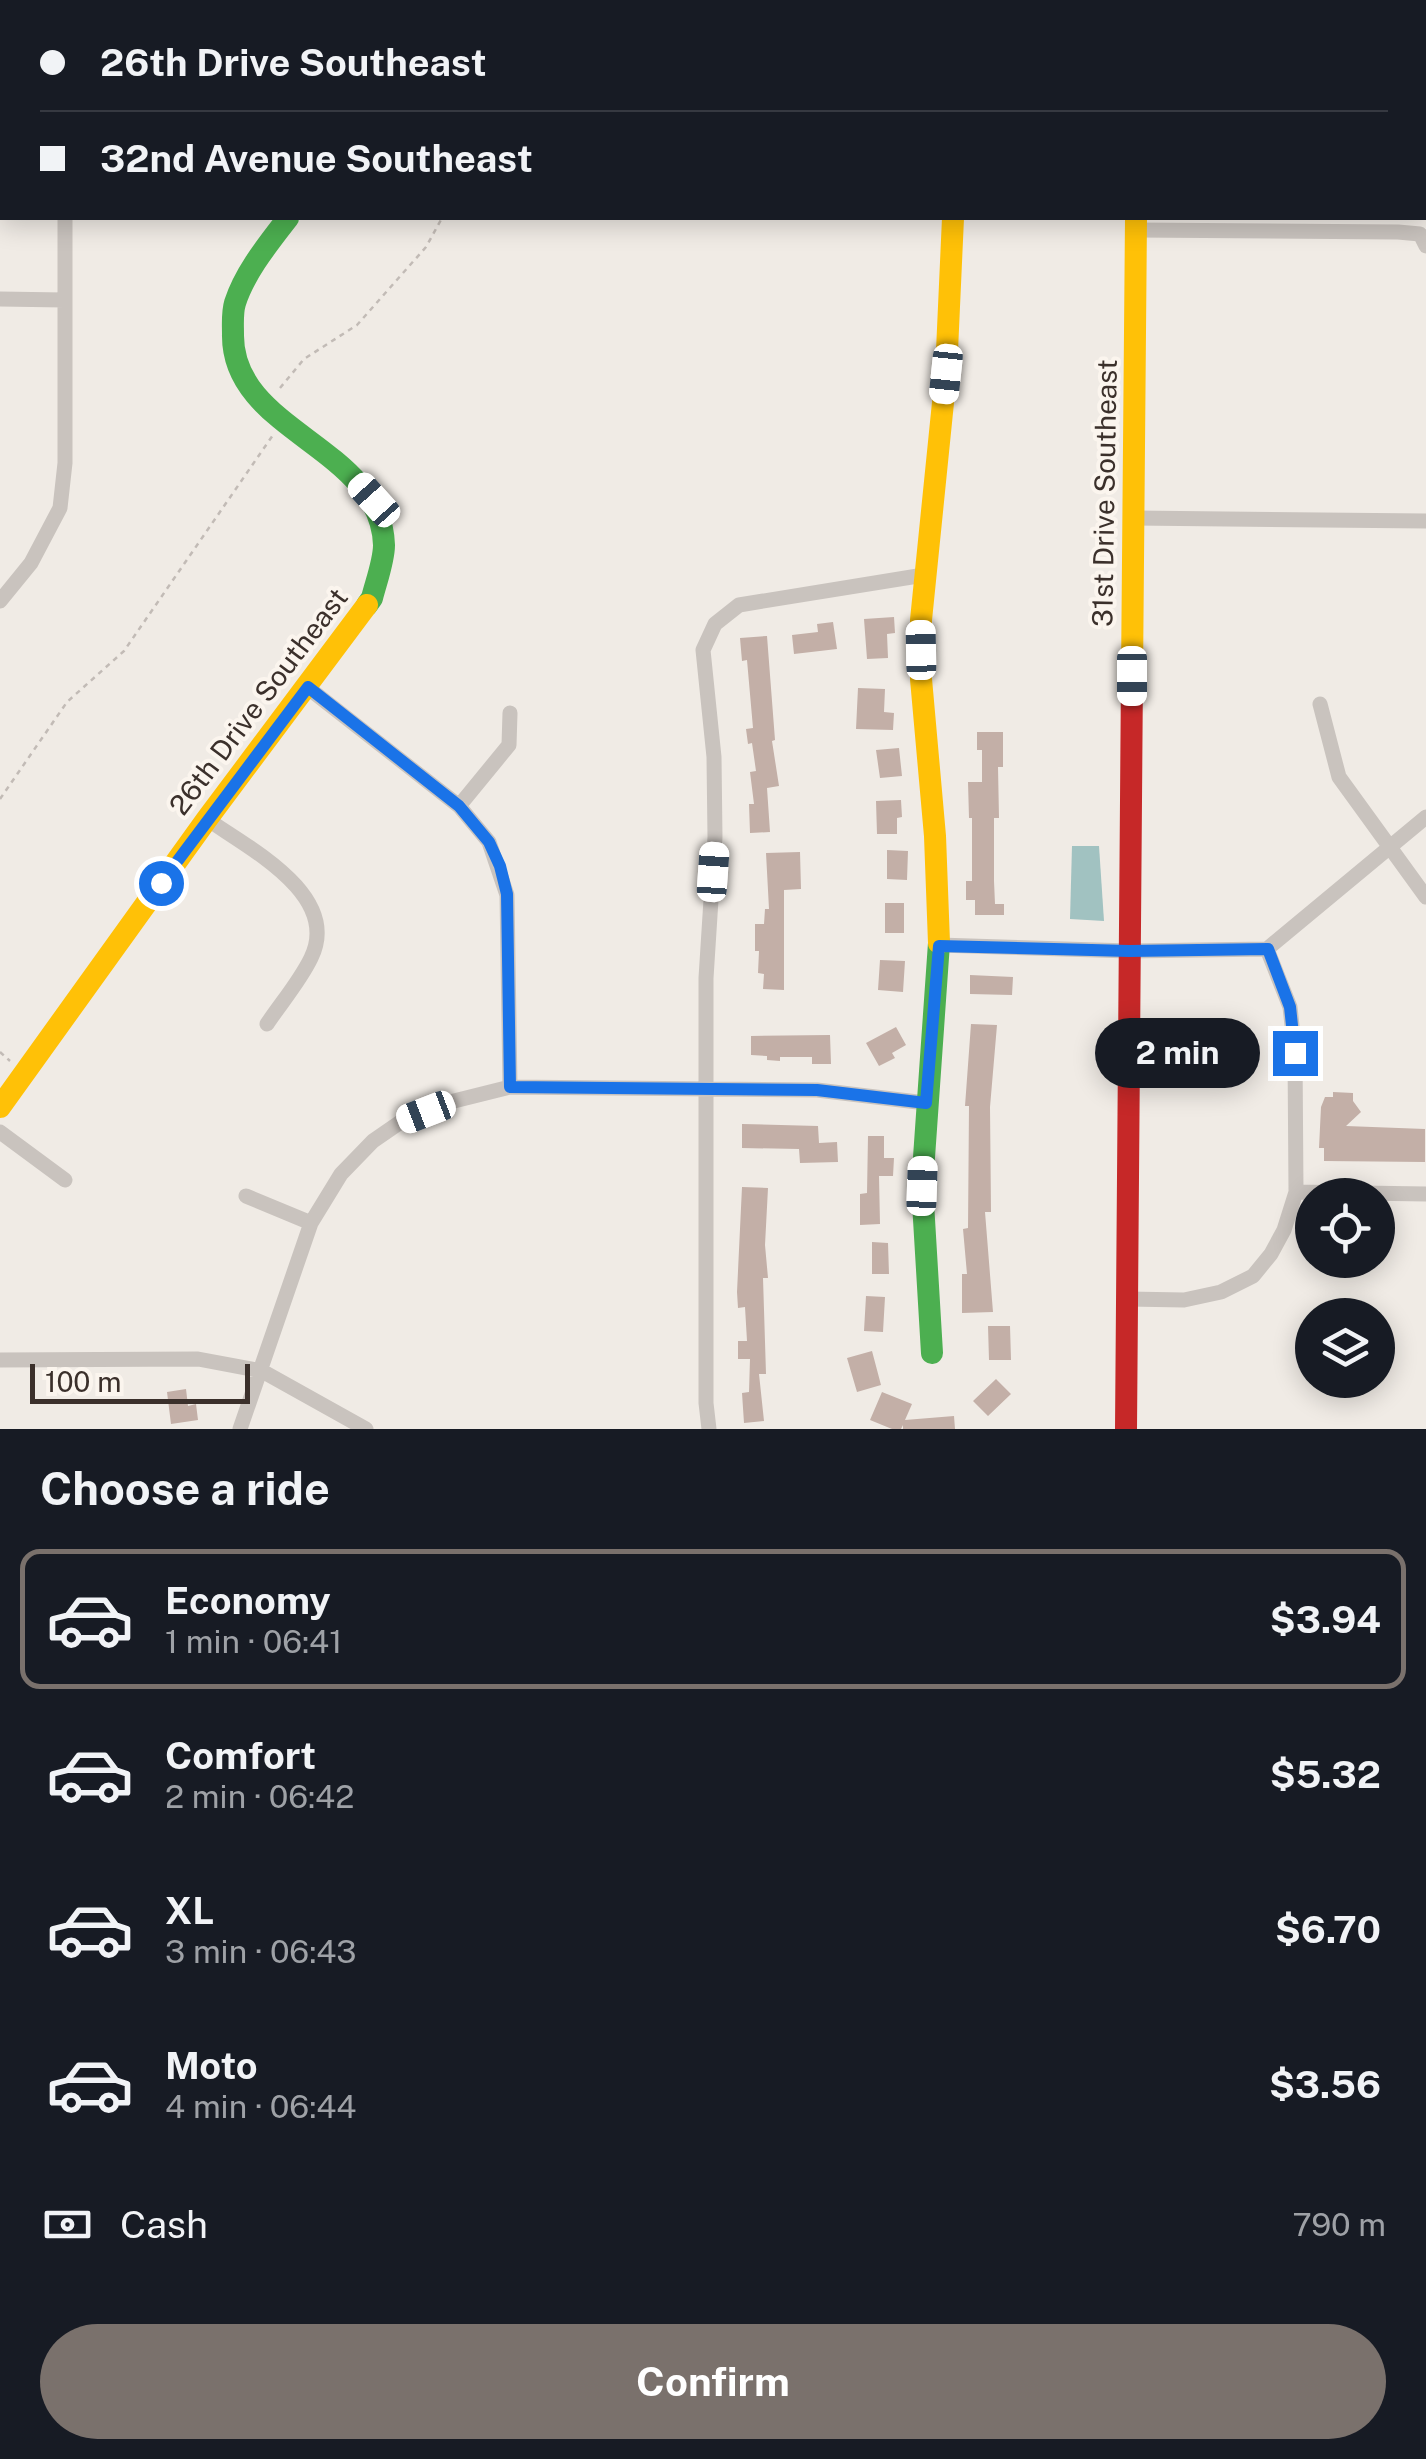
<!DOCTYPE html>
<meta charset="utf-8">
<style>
body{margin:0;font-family:"Public Sans",sans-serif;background:#20242c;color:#f1f3f6;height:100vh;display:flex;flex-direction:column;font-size:38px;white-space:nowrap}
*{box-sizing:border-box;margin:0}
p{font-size:32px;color:#9ea1a6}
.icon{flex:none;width:55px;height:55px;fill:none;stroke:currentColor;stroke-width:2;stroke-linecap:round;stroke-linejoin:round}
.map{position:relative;height:1429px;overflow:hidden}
.drawer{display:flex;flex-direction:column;background:#171b24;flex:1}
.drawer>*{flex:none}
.top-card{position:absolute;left:0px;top:0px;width:1428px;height:220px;box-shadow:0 5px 25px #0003;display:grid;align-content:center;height:220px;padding:0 40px;background:#171b24}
.controls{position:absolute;left:1295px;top:1178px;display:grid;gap:20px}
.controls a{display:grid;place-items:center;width:100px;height:100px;border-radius:50%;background:#171b24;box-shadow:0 5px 25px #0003;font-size:50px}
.scale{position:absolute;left:30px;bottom:25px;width:220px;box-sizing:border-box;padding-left:10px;border:5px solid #3b302b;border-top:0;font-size:28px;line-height:35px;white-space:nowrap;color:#3b302b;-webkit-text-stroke:8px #fbf5ee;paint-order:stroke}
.end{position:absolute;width:45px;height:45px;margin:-22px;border:12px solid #1a73e8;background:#fff;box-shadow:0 0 0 5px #fff}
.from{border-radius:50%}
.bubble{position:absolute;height:70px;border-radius:35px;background:#171b24;box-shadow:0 5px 25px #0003;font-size:32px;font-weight:700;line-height:70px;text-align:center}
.car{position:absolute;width:30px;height:60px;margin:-30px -15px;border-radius:12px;box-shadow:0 0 8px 2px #0007;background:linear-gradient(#fff 24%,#345 0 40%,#fff 0 76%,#345 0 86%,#fff 0)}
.top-card b{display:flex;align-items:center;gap:35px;height:95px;font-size:38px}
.top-card b+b{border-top:2px solid #363941}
.top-card i{width:25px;height:25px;background:#f1f3f6}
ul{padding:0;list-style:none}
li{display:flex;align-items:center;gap:30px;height:140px;margin:0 20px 15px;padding:0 20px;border:5px solid transparent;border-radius:20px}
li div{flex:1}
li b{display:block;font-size:38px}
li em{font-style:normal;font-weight:700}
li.current{border-color:#7a716c}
li>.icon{width:90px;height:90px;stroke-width:1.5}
h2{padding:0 40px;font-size:45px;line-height:120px}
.pay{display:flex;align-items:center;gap:25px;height:110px;padding:0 40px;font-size:38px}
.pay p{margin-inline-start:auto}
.primary-button{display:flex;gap:20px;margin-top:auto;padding:20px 40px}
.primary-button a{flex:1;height:115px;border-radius:60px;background:#7a716c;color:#fff;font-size:40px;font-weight:700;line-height:115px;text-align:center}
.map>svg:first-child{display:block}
</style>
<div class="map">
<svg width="1426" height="1429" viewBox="0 0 1426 1429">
<rect width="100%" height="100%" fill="#f0ebe5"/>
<path fill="#a1c2c1" d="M1072,846H1099L1104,921L1070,919Z"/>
<path fill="#c3afa7" d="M894,617L895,633L887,634L888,658L867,659L864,619Z
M833,622L837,649L794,654L792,635L818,632L817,624Z
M767,636L775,740L772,741L779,786L767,788L770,832L750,833L749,804H754L750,772L756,771L752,743L748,744L746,729L753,728L747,660L742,661L740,638Z
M858,688L885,689L884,712L894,713L893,730L856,729Z
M977,732H1003V767H998L999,818H994V881L995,904H1004V915H975V900H966V881H972V818H969L968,782H982V750H977Z
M899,748L902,776L880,778L876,750Z
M901,800L902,817L897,818V834H877L876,801Z
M887,850L908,851L907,880L887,879Z
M800,852L801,889L784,890V990L763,989L764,974L758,973L759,951H755V924H764L765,909H769L766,853Z
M885,903H904V933H885Z
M880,960L905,961L903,992L878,990Z
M970,975L1013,977L1012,995L970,994Z
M971,1024L997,1025L990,1107L991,1212H985L993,1312L962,1313V1274H967L963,1229L968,1228L969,1106H965Z
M896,1027L906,1045L892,1053L895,1058L879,1066L866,1043Z
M830,1035L831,1064H812V1057H780V1061L767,1060V1056L751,1055V1036Z
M1333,1092L1353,1093V1101L1361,1112L1346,1126L1425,1129V1162L1324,1161V1148H1319L1321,1107L1325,1097H1333Z
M742,1124L818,1126L819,1143L837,1142L838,1162L800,1163L799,1149L742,1148Z
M868,1136H884V1158H894L893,1176H879L880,1224L860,1225V1194L867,1193Z
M742,1187L768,1188L765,1245L768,1278H763L766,1374H759L764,1421L744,1423L742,1393L749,1392L750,1359H738V1341H747L745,1307L738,1308L737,1292Z
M872,1242L888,1243L889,1274H872Z
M866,1296L885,1297L883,1332L864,1331Z
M988,1326H1010L1011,1360H989Z
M872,1351L881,1385L857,1392L847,1358Z
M996,1379L1011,1394L988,1416L973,1401Z
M186,1389L188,1406L196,1404L198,1420L171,1424L167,1392Z
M882,1392L912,1404L905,1420L954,1416L955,1429H903V1425L901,1429H892L870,1420Z"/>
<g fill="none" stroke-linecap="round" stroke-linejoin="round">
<path stroke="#c2bbb6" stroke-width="2.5" stroke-dasharray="5 5" stroke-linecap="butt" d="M592,2L594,0
M280,388L304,359L357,325L426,247L442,218
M0,799L67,702L124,651L273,435
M0,1052L10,1061"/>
<path stroke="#c9c3be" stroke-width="15" d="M45,0L46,2
M361,0L365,2
M957,0V2
M1138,0V2
M241,2L243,0
M456,2L457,0
M1312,2V0
M1425,69H1426
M1136,230L1398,232L1420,234L1426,246
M0,299L64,300
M1134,518L1426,521
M0,601L31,563L60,508L65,463V218
M307,687L459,806L489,842L507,895L510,1087
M1320,704L1339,777L1426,897
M459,806L509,745L510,713
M207,819C248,848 342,895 311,958C300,981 281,1003 267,1024
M939,945L1129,951L1267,949
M1267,949L1426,817
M0,1132L65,1180
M1296,1192L1426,1194
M246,1196L311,1223
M1128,1299L1184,1300L1221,1292L1253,1276L1271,1254L1284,1230L1296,1192L1295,1053L1290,1007L1267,949
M0,1360L198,1359L262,1371L366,1429
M240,1429L311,1223L341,1174L373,1141L402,1121L450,1102L510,1087L817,1090L926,1103
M709,1429L706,1403V978L715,837L714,757L703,650L715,624L739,605L924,575"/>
<path stroke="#4caf50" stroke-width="22" d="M288,218C268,244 245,272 235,303C232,313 233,324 233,334C231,432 381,446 384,545C384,561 376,582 372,598L367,605
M932,1353L922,1186L939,943"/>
<path stroke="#ffc107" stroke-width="22" d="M1132,675L1136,218
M939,943L935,836L921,679V620L946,373L953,218
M0,1107L207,819L367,605"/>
<path stroke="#c62828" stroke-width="22" d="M1126,1429L1132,675"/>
</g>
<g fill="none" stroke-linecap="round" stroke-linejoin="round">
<path stroke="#1a73e8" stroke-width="12" d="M161,883L308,687L459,806L489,842L500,866L507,894L510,1087L817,1090L926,1103L939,946L1129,951L1268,949L1290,1007L1295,1053"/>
</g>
<g text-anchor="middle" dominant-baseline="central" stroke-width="8" stroke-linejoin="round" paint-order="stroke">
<g font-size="28" fill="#3b302b" stroke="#fbf5ee">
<text transform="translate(1104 493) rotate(-89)">31st Drive Southeast</text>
<text transform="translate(258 701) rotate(-53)">26th Drive Southeast</text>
</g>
</g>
</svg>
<div class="controls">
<a><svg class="icon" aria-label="locate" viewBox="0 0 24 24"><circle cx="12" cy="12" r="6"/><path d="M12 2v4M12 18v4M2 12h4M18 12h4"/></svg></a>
<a><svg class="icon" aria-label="layers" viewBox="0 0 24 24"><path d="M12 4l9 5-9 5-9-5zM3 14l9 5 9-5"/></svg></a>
</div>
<div class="scale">100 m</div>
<i class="end from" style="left:161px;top:883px"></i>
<i class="end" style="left:1295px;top:1053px"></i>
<div class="bubble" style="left:1095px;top:1018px;width:165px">2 min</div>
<i class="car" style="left:946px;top:374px;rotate:186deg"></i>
<i class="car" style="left:374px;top:500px;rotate:318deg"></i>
<i class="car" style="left:921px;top:650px;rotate:359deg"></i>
<i class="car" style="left:1132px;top:676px;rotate:180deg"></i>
<i class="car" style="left:713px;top:872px;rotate:4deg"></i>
<i class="car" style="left:426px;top:1112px;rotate:249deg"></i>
<i class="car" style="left:922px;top:1186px;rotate:2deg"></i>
<div class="top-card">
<b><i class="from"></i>26th Drive Southeast</b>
<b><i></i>32nd Avenue Southeast</b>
</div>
</div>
<section class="drawer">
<h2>Choose a ride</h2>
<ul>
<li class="current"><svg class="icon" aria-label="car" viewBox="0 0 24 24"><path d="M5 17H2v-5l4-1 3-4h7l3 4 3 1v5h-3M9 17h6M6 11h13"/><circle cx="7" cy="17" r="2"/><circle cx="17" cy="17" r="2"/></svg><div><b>Economy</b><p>1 min · 06:41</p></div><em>$3.94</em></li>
<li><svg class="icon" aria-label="car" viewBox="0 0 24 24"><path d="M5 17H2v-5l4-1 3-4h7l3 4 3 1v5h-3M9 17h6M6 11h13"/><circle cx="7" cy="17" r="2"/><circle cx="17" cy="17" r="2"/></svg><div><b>Comfort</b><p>2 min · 06:42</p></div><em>$5.32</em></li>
<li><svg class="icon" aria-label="car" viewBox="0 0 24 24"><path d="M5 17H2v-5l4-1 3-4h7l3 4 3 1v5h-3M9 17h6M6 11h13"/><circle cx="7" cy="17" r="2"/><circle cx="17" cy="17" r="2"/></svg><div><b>XL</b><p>3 min · 06:43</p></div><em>$6.70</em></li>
<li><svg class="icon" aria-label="car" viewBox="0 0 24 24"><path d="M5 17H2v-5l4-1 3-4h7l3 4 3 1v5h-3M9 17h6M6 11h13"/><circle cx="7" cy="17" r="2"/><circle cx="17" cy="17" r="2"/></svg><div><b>Moto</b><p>4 min · 06:44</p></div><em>$3.56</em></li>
</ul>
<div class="pay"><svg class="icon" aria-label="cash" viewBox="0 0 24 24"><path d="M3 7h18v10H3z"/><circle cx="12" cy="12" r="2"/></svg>Cash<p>790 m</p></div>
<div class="primary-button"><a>Confirm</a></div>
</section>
